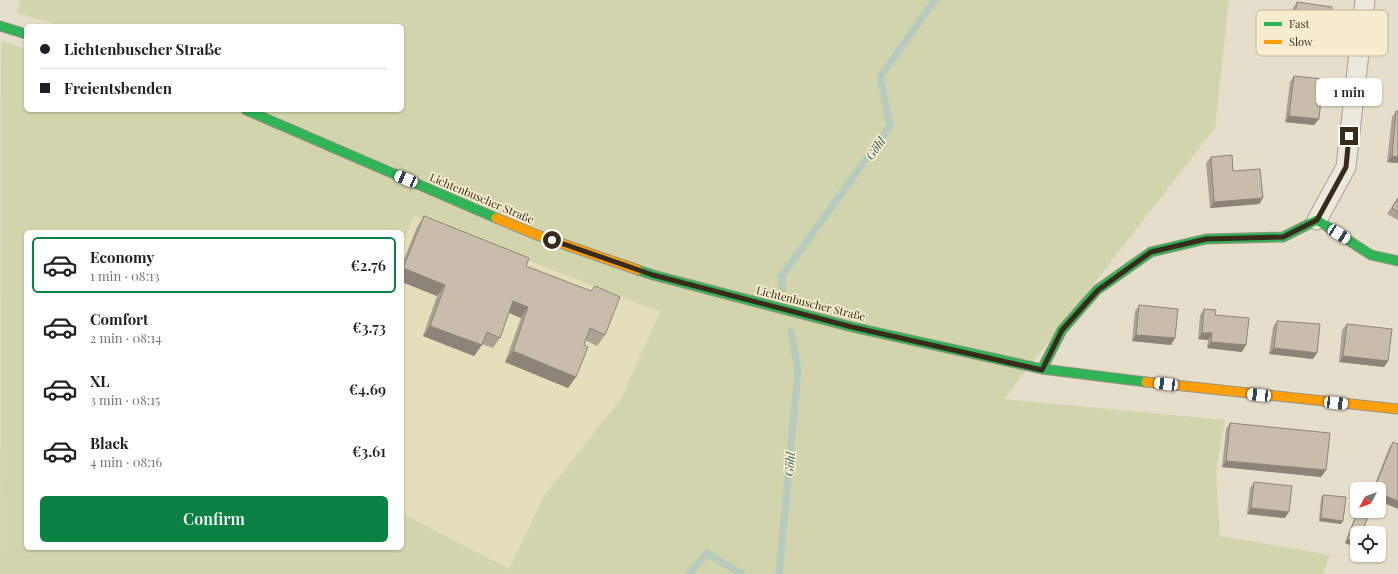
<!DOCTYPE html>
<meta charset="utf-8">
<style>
body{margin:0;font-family:"Playfair Display",serif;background:#f6f6f6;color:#202124;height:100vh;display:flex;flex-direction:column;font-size:15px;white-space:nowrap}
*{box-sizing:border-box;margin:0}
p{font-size:13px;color:#757577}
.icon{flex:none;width:22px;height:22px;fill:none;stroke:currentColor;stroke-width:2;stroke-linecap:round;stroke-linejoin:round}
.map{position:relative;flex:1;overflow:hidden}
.sheet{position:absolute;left:24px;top:230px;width:380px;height:320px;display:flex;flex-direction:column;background:#fff;border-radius:6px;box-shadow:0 1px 3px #0004}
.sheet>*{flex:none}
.hud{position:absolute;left:24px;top:24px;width:380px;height:88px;border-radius:6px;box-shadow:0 1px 3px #0004;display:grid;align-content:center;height:88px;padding:0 16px;background:#fff}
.needle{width:26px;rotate:229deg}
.fabs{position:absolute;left:1350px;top:482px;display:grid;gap:8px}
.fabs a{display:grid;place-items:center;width:36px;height:36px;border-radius:6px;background:#fff;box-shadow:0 1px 3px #0004;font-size:20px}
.end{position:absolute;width:18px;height:18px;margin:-9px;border:5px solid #382b1c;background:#fff;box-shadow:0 0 0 2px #fff}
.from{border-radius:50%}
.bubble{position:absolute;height:28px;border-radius:6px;background:#fff;box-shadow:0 1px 3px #0004;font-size:13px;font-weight:600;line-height:28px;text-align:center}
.car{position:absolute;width:12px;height:24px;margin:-12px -6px;border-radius:5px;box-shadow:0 0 3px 1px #0007;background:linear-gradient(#fff 24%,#345 0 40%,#fff 0 76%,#345 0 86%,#fff 0)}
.hud b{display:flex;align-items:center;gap:14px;height:38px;font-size:15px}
.hud b+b{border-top:1px solid #e0e0e0}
.hud i{width:10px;height:10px;background:#202124}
ul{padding:7px 0 0;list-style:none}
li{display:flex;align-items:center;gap:12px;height:56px;margin:0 8px 6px;padding:0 8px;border:2px solid transparent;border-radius:6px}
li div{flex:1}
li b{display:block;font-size:15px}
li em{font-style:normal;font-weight:600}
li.current{border-color:#0b8043}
li>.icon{width:36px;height:36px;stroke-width:1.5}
.action{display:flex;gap:8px;margin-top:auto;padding:8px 16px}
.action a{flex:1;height:46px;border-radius:6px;background:#0b8043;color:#fff;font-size:16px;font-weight:600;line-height:46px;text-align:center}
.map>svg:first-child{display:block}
</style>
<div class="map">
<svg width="1398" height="574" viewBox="0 0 1398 574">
<rect width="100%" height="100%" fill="#e4deca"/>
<path fill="#e5deba" d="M414,216L660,312L621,399L544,496L509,569L402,513V243Z"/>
<path fill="#d2d5ac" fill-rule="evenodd" d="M20,0H1229L1215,128L1004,399L1225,420L1216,472L1220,536L1330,555L1323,574H0L1,41L26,49V110H402V26H55V24L17,13ZM414,216L660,312L621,399L544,496L509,569L402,513V548H26V232H402V243Z"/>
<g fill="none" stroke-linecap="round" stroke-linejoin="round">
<path stroke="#b6cabe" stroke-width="7" d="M783,289L781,277L890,126L880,77L935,0
M689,574L707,553L742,574
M779,574L798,369L791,331"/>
<g stroke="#a9a294" stroke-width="21">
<path id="street" d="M1317,220L1346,167L1365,0"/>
</g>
<g stroke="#999284" stroke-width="11">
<path id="fast" d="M0,26L26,34
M246,110L496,218
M638,270L653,275L852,327L1042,369L1146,382
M1042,369L1062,330L1097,290L1151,252L1206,239L1283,237L1317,220L1371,255L1398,261"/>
</g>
<g stroke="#999284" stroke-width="11">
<path id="slow" d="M496,218L537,235L638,270
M1146,382L1398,409"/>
</g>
<use href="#street" stroke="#ece8dd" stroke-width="19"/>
<use href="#fast" stroke="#30b455" stroke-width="9"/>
<use href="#slow" stroke="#ff9f0a" stroke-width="9"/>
</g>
<path fill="#aca293" d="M1297,2L1326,48L1322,54L1287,49L1293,8Z
M1294,76L1319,119L1314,125L1285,122L1290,82Z
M1396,111H1398V163L1387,162L1392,117Z
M1211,157L1233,171L1263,198L1259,204L1210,208L1206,163Z
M1398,197V220L1387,214Z
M424,216L526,266L605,335L597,346L585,340L568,388L505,362L521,318L509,313L500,338L493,348L482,344L474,356L423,336L437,296L402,282V264L417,227Z
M1139,305L1175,338L1171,345L1132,341L1135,311Z
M1204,309L1215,315L1242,352L1207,348L1208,340L1198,339L1200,315Z
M1277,321L1317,353L1313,359L1269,354L1273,327Z
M1347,324L1388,361L1384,367L1339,362L1342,330Z
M1230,423L1326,470L1321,477L1222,467L1226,429Z
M1393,442L1379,489H1373L1389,448Z
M1254,482L1285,518L1247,514L1250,488Z
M1323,495L1343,521L1341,524L1319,521L1321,498Z
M1358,511L1357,544L1355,547L1345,543L1356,514Z"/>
<path fill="#8c8478" d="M1291,43L1326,48L1322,54L1287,49Z
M1289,116L1319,119L1314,125L1285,122Z
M1392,156L1398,157V163L1387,162Z
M1263,198L1259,204L1210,208L1214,202Z
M403,268L445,285L437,296L402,282V270Z
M513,301L528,307L521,318L505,311Z
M430,326L482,345L474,356L423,336Z
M1202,333H1212L1208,340L1198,339Z
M1136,335L1175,338L1171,345L1132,341Z
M1211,342L1246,345L1242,352L1207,348Z
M1274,348L1317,353L1313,359L1269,354Z
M513,351L576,377L568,388L505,362Z
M1343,356L1388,361L1384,367L1339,362Z
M1226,461L1326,470L1321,477L1222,467Z
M1379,493L1398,501V509L1379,501Z
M1251,508L1289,512L1285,518L1247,514Z
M1321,518L1343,521L1341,524L1319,521Z
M1347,539L1357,543V544L1355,547L1345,543Z"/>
<path fill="#c8bcab" stroke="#8c8478" d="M1297,2L1332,7L1326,48L1291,43Z
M1294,76L1323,79L1319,119L1289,116Z
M1396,111H1398V157L1392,156Z
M1232,155L1233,171L1260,169L1263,198L1214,202L1211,157Z
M1398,198V212L1392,208Z
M424,216L529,258L526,266L591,291L595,286L620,297L605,335L590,328L584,345L588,347L576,377L513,351L528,307L513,301L500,338L487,332L482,345L430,326L445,285L403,268Z
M1139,305L1178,309L1175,338L1136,335Z
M1204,309L1216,310L1215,315L1249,318L1246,345L1211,342L1212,333H1202Z
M1277,321L1320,324L1317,353L1274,348Z
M1347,324L1392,329L1388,361L1343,356Z
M1230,423L1330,433L1326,470L1226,461Z
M1393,442L1398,444V501L1379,493V489H1374Z
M1254,482L1292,486L1289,512L1251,508Z
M1323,495L1346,497L1343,521L1321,518Z
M1358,511L1369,514L1362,533H1357V543L1347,539Z"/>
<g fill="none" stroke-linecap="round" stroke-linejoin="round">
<path stroke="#382b1c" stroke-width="5" d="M552,240L653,275L852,327L1042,370L1062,330L1098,290L1151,252L1206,239L1283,237L1317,220L1346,167L1349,136"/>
</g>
<g text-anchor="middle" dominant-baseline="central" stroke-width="3.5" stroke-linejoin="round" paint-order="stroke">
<g font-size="11" fill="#382b1c" stroke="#f6edd0">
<text transform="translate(482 198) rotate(23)">Lichtenbuscher Straße</text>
<text transform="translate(811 303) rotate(14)">Lichtenbuscher Straße</text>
</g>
<g font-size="12" font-style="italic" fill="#2b5857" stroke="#f6edd0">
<text transform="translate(875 148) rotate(-54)">Göhl</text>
<text transform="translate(789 464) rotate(-85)">Göhl</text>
</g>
</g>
<rect x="1256" y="10" width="132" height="46" rx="6" fill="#f6edd0" stroke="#bdb39a" stroke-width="1"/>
<rect x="1264" y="22" width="18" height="4" fill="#30b455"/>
<rect x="1264" y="40" width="18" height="4" fill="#ff9f0a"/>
<g font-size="11" fill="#382b1c">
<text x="1289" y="28">Fast</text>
<text x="1289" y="46">Slow</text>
</g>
</svg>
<div class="fabs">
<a><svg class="needle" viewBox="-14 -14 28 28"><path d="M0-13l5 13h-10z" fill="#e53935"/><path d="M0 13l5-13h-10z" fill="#757577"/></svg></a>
<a><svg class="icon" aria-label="locate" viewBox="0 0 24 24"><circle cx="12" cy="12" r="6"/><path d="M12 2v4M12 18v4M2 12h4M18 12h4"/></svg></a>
</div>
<i class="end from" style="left:552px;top:240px"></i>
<i class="end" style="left:1349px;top:136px"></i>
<div class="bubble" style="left:1316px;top:78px;width:66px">1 min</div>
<i class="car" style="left:406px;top:179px;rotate:293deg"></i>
<i class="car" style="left:1339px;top:234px;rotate:123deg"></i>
<i class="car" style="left:1166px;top:384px;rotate:277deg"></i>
<i class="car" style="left:1259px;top:395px;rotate:276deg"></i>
<i class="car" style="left:1336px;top:403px;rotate:96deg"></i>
<div class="hud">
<b><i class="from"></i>Lichtenbuscher Straße</b>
<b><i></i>Freientsbenden</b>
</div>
<section class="sheet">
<ul>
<li class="current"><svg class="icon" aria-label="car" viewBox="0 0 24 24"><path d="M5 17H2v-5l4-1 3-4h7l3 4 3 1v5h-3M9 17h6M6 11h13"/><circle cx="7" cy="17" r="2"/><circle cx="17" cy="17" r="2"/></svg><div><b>Economy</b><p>1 min · 08:13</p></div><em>€2.76</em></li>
<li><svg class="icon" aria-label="car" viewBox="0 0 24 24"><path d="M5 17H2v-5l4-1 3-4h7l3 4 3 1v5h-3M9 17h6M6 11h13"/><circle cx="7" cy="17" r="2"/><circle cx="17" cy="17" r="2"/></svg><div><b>Comfort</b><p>2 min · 08:14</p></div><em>€3.73</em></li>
<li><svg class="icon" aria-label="car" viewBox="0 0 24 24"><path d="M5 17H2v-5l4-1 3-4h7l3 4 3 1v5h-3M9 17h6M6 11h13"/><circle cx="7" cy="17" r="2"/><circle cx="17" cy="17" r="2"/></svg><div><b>XL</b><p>3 min · 08:15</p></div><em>€4.69</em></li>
<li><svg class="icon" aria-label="car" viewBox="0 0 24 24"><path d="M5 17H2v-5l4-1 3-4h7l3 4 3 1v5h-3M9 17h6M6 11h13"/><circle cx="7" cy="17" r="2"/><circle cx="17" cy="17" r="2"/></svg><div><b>Black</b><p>4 min · 08:16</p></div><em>€3.61</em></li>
</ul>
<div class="action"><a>Confirm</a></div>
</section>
</div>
